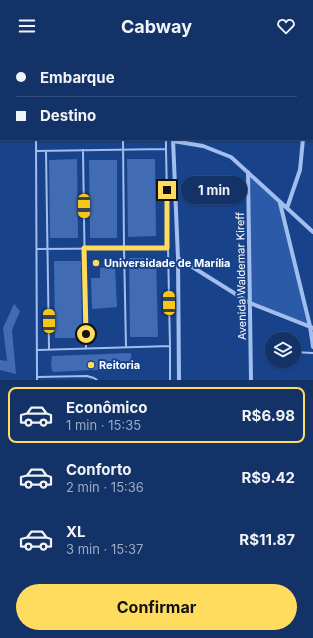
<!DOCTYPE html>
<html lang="pt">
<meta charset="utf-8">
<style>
body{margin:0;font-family:Inter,sans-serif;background:#1f3e71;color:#f1f3f6;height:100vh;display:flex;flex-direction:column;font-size:15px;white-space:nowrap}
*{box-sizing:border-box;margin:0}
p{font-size:13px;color:#9caac0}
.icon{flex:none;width:22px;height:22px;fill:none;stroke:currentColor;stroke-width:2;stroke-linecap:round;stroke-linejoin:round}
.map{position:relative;height:328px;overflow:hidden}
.drawer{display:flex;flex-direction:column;background:#123268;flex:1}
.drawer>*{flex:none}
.hud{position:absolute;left:0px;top:0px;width:313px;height:88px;box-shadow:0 1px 3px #0004,0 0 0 1px #314d7c;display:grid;align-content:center;height:88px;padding:0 16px;background:#123268}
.controls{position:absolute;left:265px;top:280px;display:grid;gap:8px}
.controls a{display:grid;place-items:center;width:36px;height:36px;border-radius:50%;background:#123268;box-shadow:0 1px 3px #0004,0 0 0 1px #314d7c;font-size:20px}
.end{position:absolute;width:18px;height:18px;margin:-9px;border:5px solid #ffdc5e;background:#111;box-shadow:0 0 0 2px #111}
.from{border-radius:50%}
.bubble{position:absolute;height:28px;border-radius:14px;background:#123268;box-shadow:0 1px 3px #0004,0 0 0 1px #314d7c;font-size:13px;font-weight:700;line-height:28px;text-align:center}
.car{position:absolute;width:12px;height:24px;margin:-12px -6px;border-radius:5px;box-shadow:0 0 3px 1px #0007;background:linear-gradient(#f5c518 24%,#345 0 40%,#f5c518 0 76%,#345 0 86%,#f5c518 0)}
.hud b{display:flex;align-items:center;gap:14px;height:38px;font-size:15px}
.hud b+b{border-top:1px solid #314d7c}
.hud i{width:10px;height:10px;background:#f1f3f6}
ul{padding:7px 0 0;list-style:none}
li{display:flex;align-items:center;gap:12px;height:56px;margin:0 8px 6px;padding:0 8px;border:2px solid transparent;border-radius:8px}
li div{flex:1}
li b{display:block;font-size:15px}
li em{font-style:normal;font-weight:700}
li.selected{border-color:#ffdc5e}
li>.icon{width:36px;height:36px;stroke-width:1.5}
.primary-button{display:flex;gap:8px;margin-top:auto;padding:8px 16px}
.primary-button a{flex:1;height:46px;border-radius:24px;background:#ffdc5e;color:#111;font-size:16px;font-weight:700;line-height:46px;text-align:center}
header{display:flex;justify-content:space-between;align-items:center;height:52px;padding:0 16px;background:#123268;font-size:18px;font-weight:700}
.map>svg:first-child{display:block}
</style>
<header><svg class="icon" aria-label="menu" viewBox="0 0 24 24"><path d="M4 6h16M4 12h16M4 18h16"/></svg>Cabway<svg class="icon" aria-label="heart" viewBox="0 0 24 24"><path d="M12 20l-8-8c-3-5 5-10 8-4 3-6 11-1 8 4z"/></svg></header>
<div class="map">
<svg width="313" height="328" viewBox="0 0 313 328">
<rect width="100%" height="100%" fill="#18428a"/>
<path fill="#2b5aa8" d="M248,120L280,150L310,274L250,251Z"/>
<path fill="#416bb2" d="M77,107L78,186H50L49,108Z
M127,107H155L156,184L128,185Z
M89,108H117V186H90Z
M129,206H156L158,285H130Z
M54,209H81L82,286H55Z
M115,214L117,255L92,257L91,226H100V216Z
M14,252L20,259L12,278L16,322L0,318V308L7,309L3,276Z
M131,301V316L54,320L52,319L51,311L52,304Z"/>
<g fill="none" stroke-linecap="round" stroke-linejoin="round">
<path stroke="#a1beee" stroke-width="2" d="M35,0V1
M123,0V1
M163,0V1
M0,35H1
M36,87L37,328
M123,87L124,196L126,295
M166,87V97
M83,98L86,296
M36,99L166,97L170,294
M46,99L49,297
M37,197L167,196
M38,298L170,294V328
M294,300L313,301
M37,325L87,324L94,326L97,328"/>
<path stroke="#a1beee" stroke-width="4" d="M282,0V1
M203,1V0
M268,1V0
M306,1V0
M312,53L313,50
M312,82L313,83
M173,87L178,206L179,328
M173,89L203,94L231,105L313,180
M248,120L251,328
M280,151L310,274L313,295
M287,156L300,118L303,87
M178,206L250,251L313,276"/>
</g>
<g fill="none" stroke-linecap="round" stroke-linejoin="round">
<path stroke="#ffdc5e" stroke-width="5" d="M86,282L84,196H167V138"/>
</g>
<g fill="#ffdc5e" stroke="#18428a" stroke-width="1.5">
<circle cx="96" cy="211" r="4"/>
<circle cx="91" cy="313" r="4"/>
</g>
<g text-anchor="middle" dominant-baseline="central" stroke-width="4" stroke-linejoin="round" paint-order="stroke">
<g font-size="11" font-weight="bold" fill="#fff" stroke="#18428a" text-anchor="start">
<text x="104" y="211">Universidade de Marília</text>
<text x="99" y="313">Reitoria</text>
</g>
<g font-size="11" fill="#fff" stroke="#18428a">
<text transform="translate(241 224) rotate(-91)">Avenida Waldemar Kireff</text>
</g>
</g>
</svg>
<div class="controls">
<a><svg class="icon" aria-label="layers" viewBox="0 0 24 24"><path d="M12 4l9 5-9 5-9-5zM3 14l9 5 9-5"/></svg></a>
</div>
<i class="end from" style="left:86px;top:282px"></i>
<i class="end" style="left:167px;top:138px"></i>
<div class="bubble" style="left:181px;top:124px;width:66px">1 min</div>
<i class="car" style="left:84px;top:154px;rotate:179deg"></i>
<i class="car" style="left:169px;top:251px;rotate:359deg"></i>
<i class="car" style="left:49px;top:269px;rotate:359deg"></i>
<div class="hud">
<b><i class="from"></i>Embarque</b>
<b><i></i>Destino</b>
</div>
</div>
<section class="drawer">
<ul>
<li class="selected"><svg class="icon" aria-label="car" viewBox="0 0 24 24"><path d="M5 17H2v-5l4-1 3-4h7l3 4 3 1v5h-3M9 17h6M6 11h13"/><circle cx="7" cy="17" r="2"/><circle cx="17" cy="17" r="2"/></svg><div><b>Econômico</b><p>1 min · 15:35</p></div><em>R$6.98</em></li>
<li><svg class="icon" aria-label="car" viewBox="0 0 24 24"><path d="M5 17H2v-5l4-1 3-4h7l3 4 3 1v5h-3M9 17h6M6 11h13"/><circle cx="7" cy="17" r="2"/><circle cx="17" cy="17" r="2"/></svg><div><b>Conforto</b><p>2 min · 15:36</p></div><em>R$9.42</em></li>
<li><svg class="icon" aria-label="car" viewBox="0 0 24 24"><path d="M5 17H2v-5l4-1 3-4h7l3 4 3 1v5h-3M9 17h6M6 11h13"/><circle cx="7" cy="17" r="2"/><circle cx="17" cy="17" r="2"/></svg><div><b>XL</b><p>3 min · 15:37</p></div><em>R$11.87</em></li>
</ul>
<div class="primary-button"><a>Confirmar</a></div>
</section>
